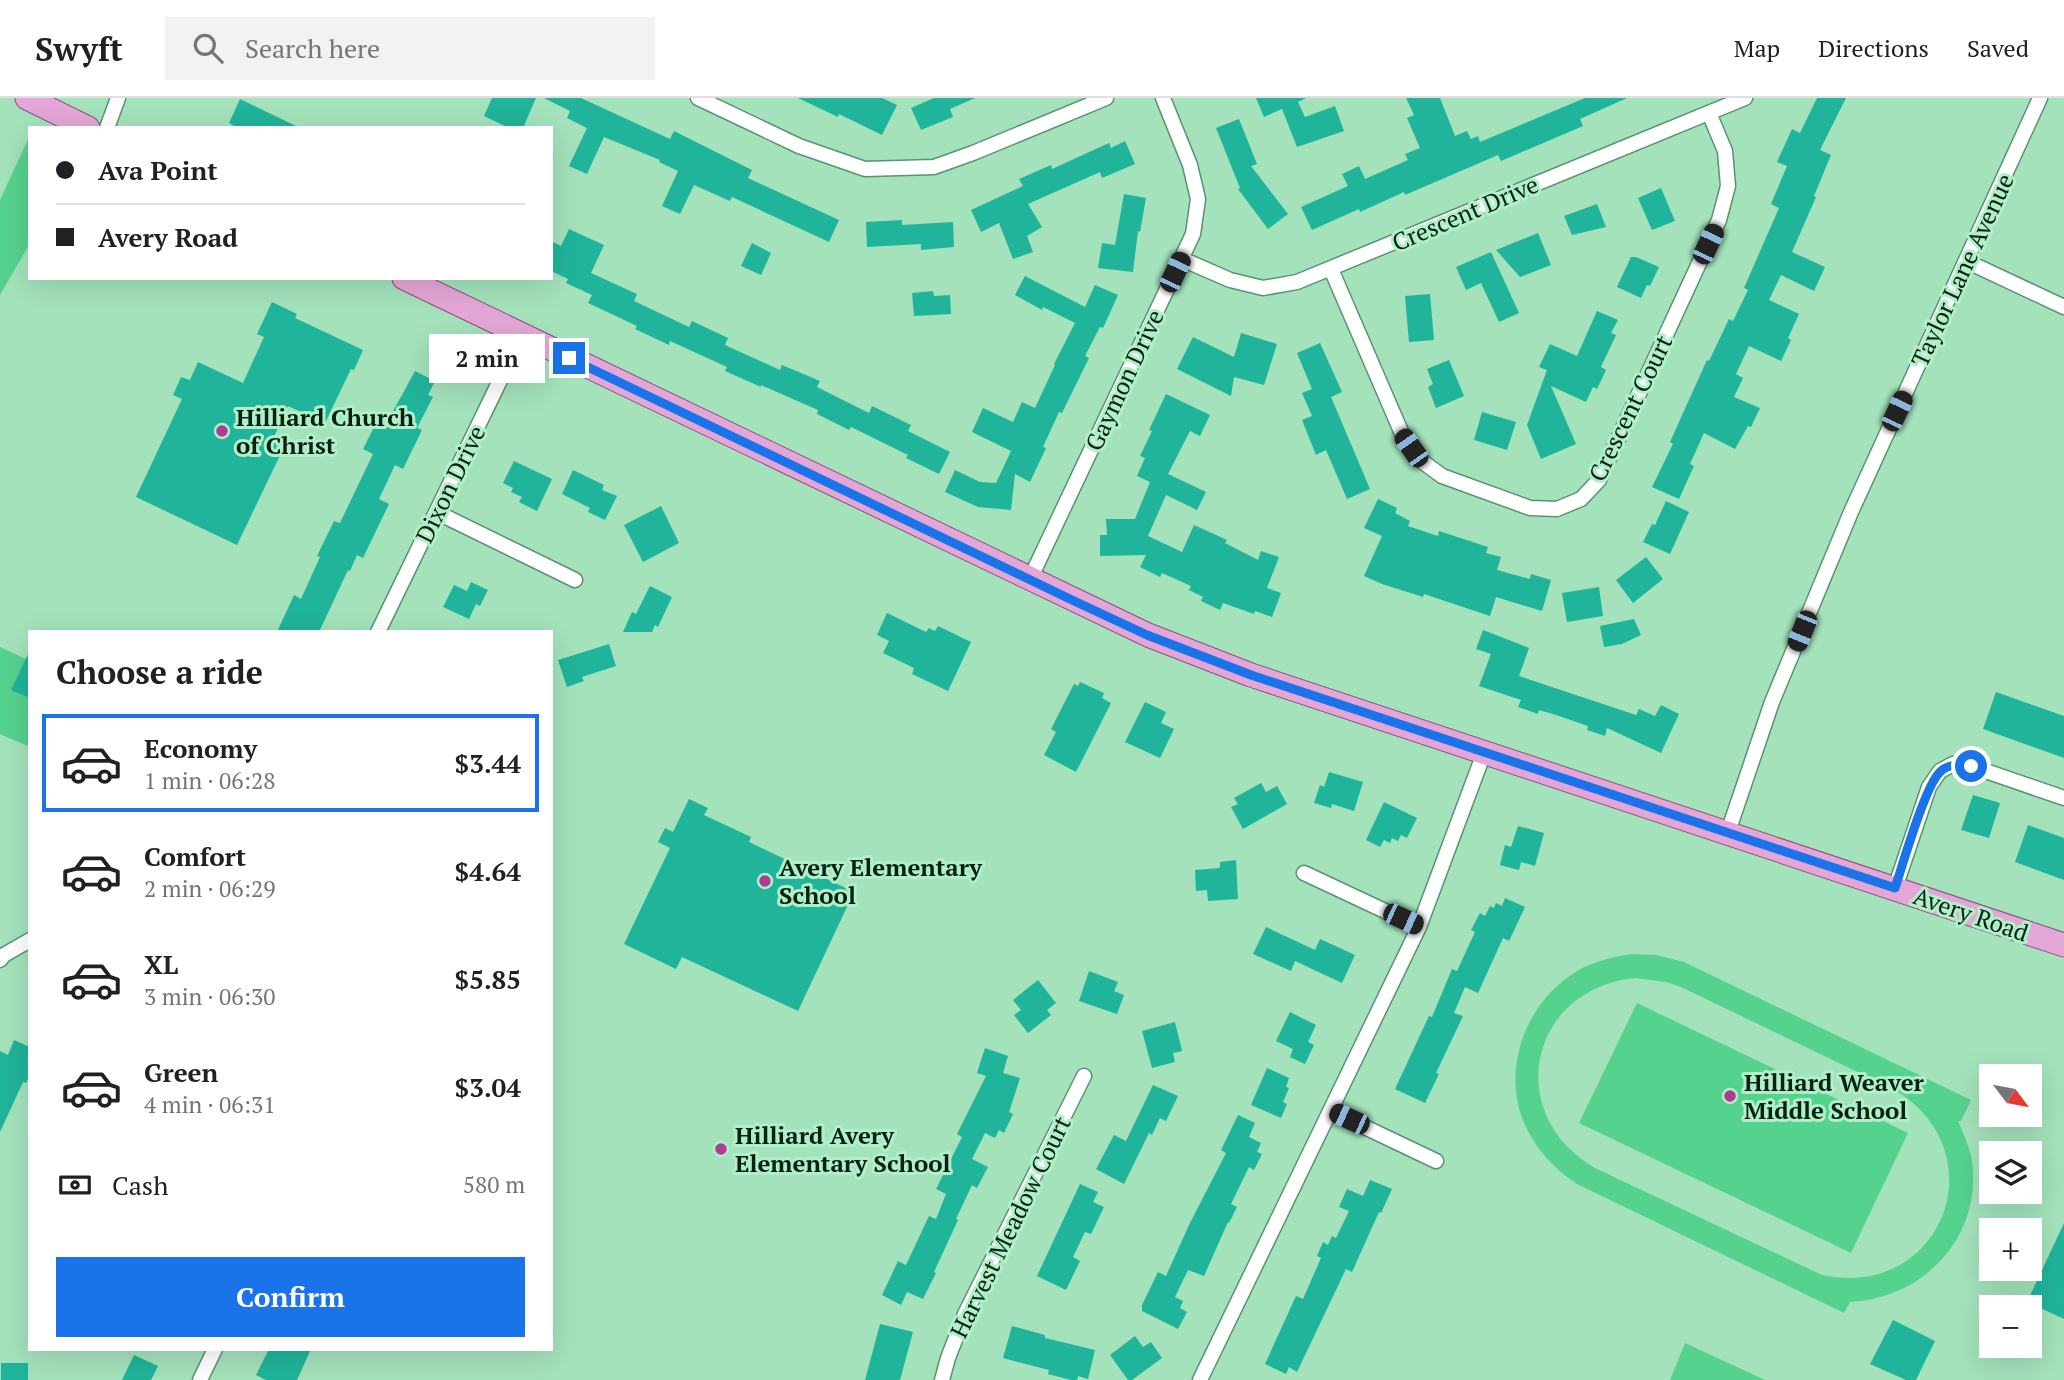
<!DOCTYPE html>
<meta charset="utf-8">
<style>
body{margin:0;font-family:"PT Serif",serif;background:#f2f2f2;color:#202124;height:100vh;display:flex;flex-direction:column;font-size:26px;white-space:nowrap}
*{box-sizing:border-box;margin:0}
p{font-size:23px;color:#757577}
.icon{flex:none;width:38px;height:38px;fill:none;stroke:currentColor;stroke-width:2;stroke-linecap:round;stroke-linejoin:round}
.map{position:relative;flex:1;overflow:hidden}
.details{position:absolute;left:28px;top:532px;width:525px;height:721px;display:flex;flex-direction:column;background:#fff;border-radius:0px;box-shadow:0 7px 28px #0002}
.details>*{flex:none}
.banner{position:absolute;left:28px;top:28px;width:525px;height:154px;border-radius:0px;box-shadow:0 7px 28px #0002;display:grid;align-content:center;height:154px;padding:0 28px;background:#fff}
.needle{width:46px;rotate:122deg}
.buttons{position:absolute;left:1979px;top:966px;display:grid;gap:14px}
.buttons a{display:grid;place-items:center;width:63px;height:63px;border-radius:0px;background:#fff;box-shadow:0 7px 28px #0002;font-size:35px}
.end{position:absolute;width:32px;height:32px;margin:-16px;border:9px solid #1a73e8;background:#fff;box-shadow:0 0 0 4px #fff}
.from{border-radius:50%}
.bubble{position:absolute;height:49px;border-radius:0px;background:#fff;box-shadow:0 7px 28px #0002;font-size:23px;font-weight:600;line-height:49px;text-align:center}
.car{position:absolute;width:21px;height:42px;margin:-21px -10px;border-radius:9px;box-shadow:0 0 5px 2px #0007;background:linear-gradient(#222 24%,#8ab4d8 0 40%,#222 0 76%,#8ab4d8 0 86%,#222 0)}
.banner b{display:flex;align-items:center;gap:24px;height:66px;font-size:26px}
.banner b+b{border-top:2px solid #e0e0e0}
.banner i{width:18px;height:18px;background:#202124}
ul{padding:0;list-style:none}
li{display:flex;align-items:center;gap:21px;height:98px;margin:0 14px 10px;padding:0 14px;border:4px solid transparent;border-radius:0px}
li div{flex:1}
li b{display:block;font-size:26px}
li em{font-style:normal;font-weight:600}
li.selected{border-color:#1a73e8}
li>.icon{width:63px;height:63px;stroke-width:1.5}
h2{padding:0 28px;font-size:32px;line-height:84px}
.pay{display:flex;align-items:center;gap:18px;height:77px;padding:0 28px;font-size:26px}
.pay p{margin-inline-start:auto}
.cta{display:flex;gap:14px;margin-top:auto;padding:14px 28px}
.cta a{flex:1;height:80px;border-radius:0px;background:#1a73e8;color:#fff;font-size:28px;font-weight:600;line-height:80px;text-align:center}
header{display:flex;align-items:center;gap:42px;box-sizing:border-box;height:98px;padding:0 35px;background:#fff;border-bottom:2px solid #e0e0e0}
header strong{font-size:33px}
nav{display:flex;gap:38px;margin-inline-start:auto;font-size:24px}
.search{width:490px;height:63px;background:#f2f2f2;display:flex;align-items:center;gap:18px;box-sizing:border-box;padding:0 24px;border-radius:0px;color:#757577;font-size:26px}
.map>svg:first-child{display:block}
</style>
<header>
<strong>Swyft</strong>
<div class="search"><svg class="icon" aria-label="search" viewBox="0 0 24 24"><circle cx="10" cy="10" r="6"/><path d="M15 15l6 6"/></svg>Search here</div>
<nav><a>Map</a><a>Directions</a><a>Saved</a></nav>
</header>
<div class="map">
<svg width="2064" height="1282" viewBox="0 0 2064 1282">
<rect width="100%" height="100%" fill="#a3e2bb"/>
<path fill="#56d28f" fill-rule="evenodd" d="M30,37V145L0,197V102Z
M0,549L30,563V649L0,636Z
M1631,856L1656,857L1684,864L1971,1002L1961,1023H1958C1963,1034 1968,1046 1971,1058C1985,1136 1926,1200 1850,1204L1844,1215L1577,1086C1559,1074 1543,1059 1532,1040C1496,983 1522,904 1579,872C1595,863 1613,859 1631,856ZM1635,880L1666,884L1681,889L1893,991C2000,1053 1942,1203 1822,1177L1595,1070C1502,1016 1529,891 1635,880Z
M1637,905L1908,1035L1851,1155L1579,1025Z
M1685,1245L1765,1282H1670Z"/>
<path fill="#20b49a" d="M492,0H536L523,30H509L484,18Z
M544,0H581L670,41L674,33L752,72L748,80L839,122L829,144L732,99L730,103L694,87L680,116L662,108L678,73L659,64L660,62L604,39L587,76L569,68L587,30L567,20L570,13Z
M798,0H882L897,7L882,37L839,16L838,19Z
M934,0H975L950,11L953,19L921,32L911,10Z
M1256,0H1306L1298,4L1305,19L1335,8L1344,33L1297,49L1282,11L1264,19Z
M1406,0H1440L1455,38L1467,33L1471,41L1478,38L1480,44L1585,0H1627L1580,21L1583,28L1501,63L1498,57L1405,97L1404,94L1360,114L1359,111L1312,132L1301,109L1348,88L1342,76L1359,68L1365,81L1408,62L1405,56L1420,50L1407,20L1414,17Z
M1817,0H1846L1820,52L1831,57L1814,98L1816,99L1792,154L1825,169L1814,193L1781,177L1769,202L1799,216L1788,240L1791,242L1781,263L1749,248L1736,276L1743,280L1734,299L1760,310L1751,329L1748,328L1735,351L1704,335L1690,366L1694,368L1679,401L1652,389L1673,346L1670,344L1707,262L1709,263L1729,221L1733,223L1748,192L1744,190L1779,110L1771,106L1787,68L1777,64L1792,31L1800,35Z
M240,1L300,30H238L229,25Z
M1239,21L1257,66L1251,68L1288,116L1268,131L1238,91L1240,90L1216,30Z
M1125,43L1135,66L1102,80L1100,74L1028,106L1042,129L1027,138L1033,154L1013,161L999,125L981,134L971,112L1023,88L1019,81L1051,67L1052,71L1109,45L1111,50Z
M1661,90L1675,123L1652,132L1638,100Z
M1124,96L1146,100L1140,134L1138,133L1133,174L1098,170L1102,145L1115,147Z
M1597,106L1606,129L1572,137L1564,118Z
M902,122V127L953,124L954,149L921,152V146L867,149L866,124Z
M569,131L604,147L591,175L637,196L634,203L689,229L692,223L728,240L725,247L780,272L782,267L820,283L817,289L869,315L872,308L911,327L908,333L950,354L939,376L906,360L908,357L851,329L849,332L817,316L818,312L761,287V289L725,273L727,269L670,243L669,247L635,231L637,228L588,205L592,197L566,185L568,181L551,173V143L561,148Z
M1538,135L1551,167L1520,179L1496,152Z
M752,145L771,155L761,177L741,168Z
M1491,154L1519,215L1499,224L1481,185L1466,192L1456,169Z
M1631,159H1636L1659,169L1650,188L1647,187L1641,200L1617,189Z
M1025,178L1085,209L1095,187L1118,197L1103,230L1100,229L1085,258L1089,260L1062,315L1059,314L1043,349L1046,350L1030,384L1015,376L1011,412L978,409L945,394L955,372L980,384L996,385L1011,353L972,334L983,310L1013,324L1022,304L1035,310L1055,267L1054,266L1075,225L1043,209L1042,212L1015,197Z
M933,193L934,198L950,197L951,216L914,218L912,195Z
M1430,196L1434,242L1409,244L1405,198Z
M272,204L297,216L295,220L363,252L354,272L351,271L325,325L288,308L273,341L285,347L237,447L136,399L182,301L173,297L181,279L190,282L198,264L243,285L264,239L257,236Z
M1597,213L1618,222L1611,235L1616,237L1601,269L1606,272L1597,291L1593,289L1586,304L1551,288L1576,346L1541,361L1527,327L1547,272L1539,269L1550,246L1577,258Z
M1241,235L1277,246L1264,287L1234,279L1231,298L1177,271L1193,239L1234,259Z
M1320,245L1342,294L1331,299L1370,391L1347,401L1326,352L1316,357L1302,322L1312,318L1302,295L1312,291L1297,255Z
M1449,262L1464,298L1436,310L1428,289L1433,286L1427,271Z
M415,273L435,283L428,297L433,299L417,330L422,332L403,371L395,367L379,401L389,406L363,460L357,457L350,473L348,472L319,534H277L294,497L301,501L320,459L317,458L334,423L340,425L373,356L363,351L382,313L391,317Z
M1166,296L1210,317L1200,338L1190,333L1168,376L1206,394L1197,412L1166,397L1148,438L1182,454L1194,427L1227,442L1225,445L1258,462L1261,453L1279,459L1267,490L1281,495L1272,519L1255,513L1254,516L1223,505L1220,512L1201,503L1203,499L1189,492L1191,488L1162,475L1160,479L1140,469L1146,457L1100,458V437H1107L1106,421H1135L1150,384L1137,378L1145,360L1140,358L1152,333L1149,332Z
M1482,314L1516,324L1507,352L1474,342Z
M514,363L552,381L537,413L519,404L522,399L511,394L513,390L503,385Z
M573,372L604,387L602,392L617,398L605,422L588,414L590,410L562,396Z
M1378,401L1397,410L1395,415L1410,423L1408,428L1438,438L1439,433L1488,449L1486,455L1501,459L1497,472L1530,481L1531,476L1551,482L1542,513L1496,499L1490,518L1424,496L1423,499L1382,486L1364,478L1382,438L1364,430Z
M1666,403L1689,414L1670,456L1643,444L1652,426L1655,427Z
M661,408L679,445L643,464L624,427Z
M1646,459L1663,481L1633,505L1616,482Z
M471,484L488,492L480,508L476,506L469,521L443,509L454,487L467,493Z
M650,488L672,499L658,529L655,527L652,534H623L632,514L636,516Z
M1599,489L1603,518L1567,524L1562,495Z
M887,515L926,534L929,530L935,533L938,528L971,544L948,593L912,576L914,570L883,555L889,543L877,537Z
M1634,521L1641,537L1622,546L1604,549L1600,528Z
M1483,532L1529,550L1519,578L1636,617L1639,611L1655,618L1661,607L1679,616L1661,655L1607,630L1605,638L1587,632L1588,628L1556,617L1539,612L1538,616L1518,609L1521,602L1479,588L1491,556L1476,551Z
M609,546L616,568L582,579L584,583L567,589L558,562Z
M30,552V600L11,592Z
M1080,584L1104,595L1102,600L1111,605L1076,674L1044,657L1056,634L1051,631L1074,586L1078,588Z
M1996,594L2064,618V660L1983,631Z
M1145,604L1166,614L1161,625L1174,631L1160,660L1125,644Z
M1329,674L1363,684L1354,713L1332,706L1331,710L1314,705L1320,687L1324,689Z
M1261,685L1266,694L1277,688L1287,706L1243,731L1231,709L1238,706L1234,700Z
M1973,697L2000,705L1989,740L1961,732Z
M689,701L708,710L704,717L751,739L749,744L854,794L798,913L682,859L676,871L624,846L670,750L658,744L665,730L673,734Z
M1384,704L1417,720L1407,740L1401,737L1398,743L1392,740L1390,745L1384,742L1380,749L1366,742Z
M2028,727L2064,740V782L2015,764Z
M1518,728L1544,735L1535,768L1521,764L1519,772L1500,767L1505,747L1511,749Z
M1236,762L1238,801L1208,803L1207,792L1196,793L1195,772L1220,770V764Z
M1505,800L1525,809L1509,843L1503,840L1478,895L1465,889L1454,915L1463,918L1436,975L1439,976L1425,1005L1395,991L1429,918L1432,919L1452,871L1457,873L1475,834L1471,832L1480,815L1485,818L1490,808L1494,810L1496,805L1502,808Z
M1266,829L1315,852L1320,841L1355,857L1342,885L1295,863L1291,873L1253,856Z
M1089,873L1118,884L1114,893L1124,897L1117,916L1079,903Z
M1038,882L1056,905L1047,912L1051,917L1028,935L1014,917L1021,912L1013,902Z
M1290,914L1316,927L1308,944L1314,947L1305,966L1290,959L1293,951L1276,943Z
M1175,924L1182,953L1173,955L1175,964L1152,970L1142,933Z
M14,942L30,949V976L26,985L23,984L0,1034V953L8,957Z
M985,950L1008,958L1003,975L1020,980L1009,1014L1013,1016L1004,1035L999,1032L995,1040L985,1035L972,1061L988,1069L977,1090L972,1087L956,1121L958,1122L934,1174L936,1175L923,1201L907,1194L901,1207L882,1197L898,1163L906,1167L929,1118L936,1121L946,1096L936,1091L962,1039L957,1036L986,978L977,975Z
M1267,970L1289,980L1286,989L1289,990L1283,1004L1287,1006L1281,1020L1251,1007Z
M1153,987L1178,998L1166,1023L1160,1020L1152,1037L1149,1035L1124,1086L1096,1071L1114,1037L1126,1043Z
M1238,1017L1255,1025L1249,1039L1261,1045L1257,1054L1262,1056L1254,1072L1249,1069L1231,1106L1237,1109L1229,1125L1228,1124L1204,1178L1188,1172L1175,1199L1183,1203L1180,1210L1187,1214L1178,1231L1142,1213V1207L1158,1174L1166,1178L1189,1127L1226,1055L1221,1052Z
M1370,1082L1392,1091L1381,1115L1379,1114L1352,1174L1346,1171L1297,1274L1289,1269L1286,1276L1265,1266L1296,1198L1303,1201L1321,1160L1317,1158L1323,1144L1328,1147L1332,1138L1336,1140L1349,1113L1339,1109L1347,1091L1363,1098Z
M1080,1086L1098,1094L1093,1104L1104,1109L1091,1136L1085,1134L1073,1159L1080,1163L1066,1192L1037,1178Z
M2064,1125V1221L2027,1204Z
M1893,1222L1935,1243L1916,1282H1906L1870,1266Z
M880,1226L913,1234L900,1282H865Z
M1012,1228L1045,1237V1240L1095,1252L1088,1281L1078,1278L1077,1282H1071L1048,1276L1049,1272L1003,1260Z
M1135,1238L1143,1249L1151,1244L1162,1260L1132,1282H1128L1110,1257Z
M269,1251H311L297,1282H266L256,1277Z
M134,1257L158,1268L151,1282H122Z
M1,1265H28V1282H1Z"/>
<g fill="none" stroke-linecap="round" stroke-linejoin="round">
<g stroke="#589470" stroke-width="17">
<path id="minor" d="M698,0L799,48L865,71L934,69L973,55L1106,0
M107,30L118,0
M1182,161L1230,182L1263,190L1297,184L1745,0
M1966,163L2064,209
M1331,171L1403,338L1419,361L1442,378L1530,410L1557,411L1581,401L1599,382L1719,122L1728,88L1725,53L1709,15
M436,414L575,482
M1030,481L1193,136L1198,101L1190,67L1163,0
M378,534L522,237
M1728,734L1772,604L1851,414L2040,0
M1304,775L1419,829
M1895,790L1929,689L1940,673L1953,666L1971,668L2064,700
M0,862L4,857L30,842
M1331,1013L1436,1063
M200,1282L215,1251
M942,1282L948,1260L965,1216L1084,978
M1200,1282L1419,829L1484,655"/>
</g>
<g stroke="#8b5080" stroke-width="25">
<path id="primary" d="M27,0L88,30
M404,180L1148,537L1251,577L2064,847"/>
</g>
<use href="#minor" stroke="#fff" stroke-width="14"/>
<use href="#primary" stroke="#e4a6d6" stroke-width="23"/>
</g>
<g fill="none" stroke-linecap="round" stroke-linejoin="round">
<path stroke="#1a73e8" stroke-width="9" d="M569,260L1072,502L1147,537L1251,577L1895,790C1903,766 1925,688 1940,674C1949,665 1960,667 1971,668"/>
</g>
<g fill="#ae3c97" stroke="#b0efc7" stroke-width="2.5">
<circle cx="222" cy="333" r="7"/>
<circle cx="765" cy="783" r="7"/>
<circle cx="1730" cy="998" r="7"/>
<circle cx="721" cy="1051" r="7"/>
</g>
<g text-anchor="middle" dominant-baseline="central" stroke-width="6" stroke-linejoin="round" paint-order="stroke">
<g font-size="24" fill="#072113" stroke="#b0efc7">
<text transform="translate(1465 115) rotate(-23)">Crescent Drive</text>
<text transform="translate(1962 172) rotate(-65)">Taylor Lane Avenue</text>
<text transform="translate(1124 282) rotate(-65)">Gaymon Drive</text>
<text transform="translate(1630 310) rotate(-64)">Crescent Court</text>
<text transform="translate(450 386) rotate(-64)">Dixon Drive</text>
<text transform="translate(1971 816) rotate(19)">Avery Road</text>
<text transform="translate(1010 1129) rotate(-64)">Harvest Meadow Court</text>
</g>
<g font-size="24" font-weight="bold" fill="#072113" stroke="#b0efc7" text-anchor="start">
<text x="236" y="319">Hilliard Church<tspan x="236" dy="28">of Christ</tspan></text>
<text x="779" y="769">Avery Elementary<tspan x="779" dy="28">School</tspan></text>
<text x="1744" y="984">Hilliard Weaver<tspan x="1744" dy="28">Middle School</tspan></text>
<text x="735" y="1037">Hilliard Avery<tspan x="735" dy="28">Elementary School</tspan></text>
</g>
</g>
</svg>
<div class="buttons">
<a><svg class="needle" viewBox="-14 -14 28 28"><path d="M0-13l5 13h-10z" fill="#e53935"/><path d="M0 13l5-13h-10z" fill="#757577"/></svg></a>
<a><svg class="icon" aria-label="layers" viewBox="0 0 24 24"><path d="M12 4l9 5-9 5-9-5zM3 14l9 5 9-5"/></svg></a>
<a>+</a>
<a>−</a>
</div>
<i class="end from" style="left:1971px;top:668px"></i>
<i class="end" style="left:569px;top:260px"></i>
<div class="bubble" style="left:429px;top:236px;width:116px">2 min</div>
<i class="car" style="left:1708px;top:146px;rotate:25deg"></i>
<i class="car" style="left:1175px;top:174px;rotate:25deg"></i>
<i class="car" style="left:1897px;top:313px;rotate:25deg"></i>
<i class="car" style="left:1411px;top:350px;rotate:325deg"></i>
<i class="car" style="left:1802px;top:533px;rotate:202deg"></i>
<i class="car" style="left:1403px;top:821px;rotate:115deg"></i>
<i class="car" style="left:1349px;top:1021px;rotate:295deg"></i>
<div class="banner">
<b><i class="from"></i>Ava Point</b>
<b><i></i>Avery Road</b>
</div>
<section class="details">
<h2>Choose a ride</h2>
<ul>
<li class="selected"><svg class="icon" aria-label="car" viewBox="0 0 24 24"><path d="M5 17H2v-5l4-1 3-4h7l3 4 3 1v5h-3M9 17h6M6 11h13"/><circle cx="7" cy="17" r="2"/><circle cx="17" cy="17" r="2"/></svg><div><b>Economy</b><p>1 min · 06:28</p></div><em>$3.44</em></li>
<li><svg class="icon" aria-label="car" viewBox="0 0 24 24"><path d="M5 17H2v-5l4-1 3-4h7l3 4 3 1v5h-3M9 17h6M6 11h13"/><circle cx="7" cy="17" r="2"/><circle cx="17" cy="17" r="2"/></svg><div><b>Comfort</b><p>2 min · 06:29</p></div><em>$4.64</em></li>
<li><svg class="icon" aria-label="car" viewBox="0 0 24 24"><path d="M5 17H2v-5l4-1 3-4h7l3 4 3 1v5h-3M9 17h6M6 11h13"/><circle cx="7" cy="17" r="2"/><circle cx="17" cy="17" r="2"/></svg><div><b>XL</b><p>3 min · 06:30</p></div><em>$5.85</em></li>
<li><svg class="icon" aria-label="car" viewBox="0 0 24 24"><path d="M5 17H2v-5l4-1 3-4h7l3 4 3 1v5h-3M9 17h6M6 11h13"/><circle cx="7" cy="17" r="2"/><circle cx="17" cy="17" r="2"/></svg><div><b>Green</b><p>4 min · 06:31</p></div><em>$3.04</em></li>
</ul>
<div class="pay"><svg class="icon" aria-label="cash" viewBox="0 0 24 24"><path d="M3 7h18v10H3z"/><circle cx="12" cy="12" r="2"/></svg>Cash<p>580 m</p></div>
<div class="cta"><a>Confirm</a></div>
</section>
</div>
